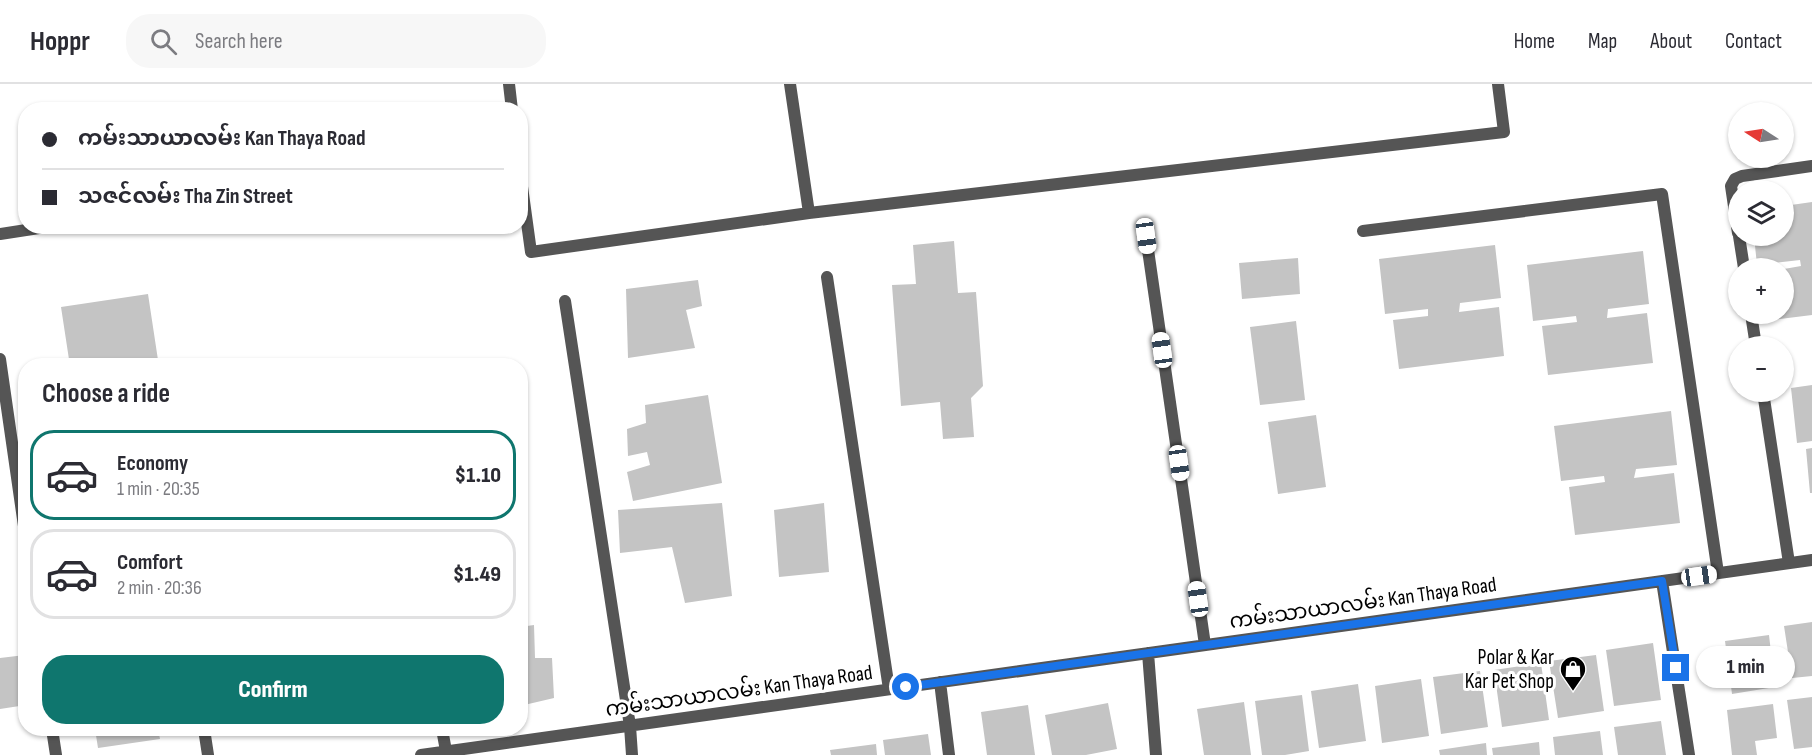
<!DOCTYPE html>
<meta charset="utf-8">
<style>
body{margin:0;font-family:"Sofia Sans Condensed","Noto Sans Myanmar",sans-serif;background:#f7f7f7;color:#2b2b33;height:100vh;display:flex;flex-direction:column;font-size:22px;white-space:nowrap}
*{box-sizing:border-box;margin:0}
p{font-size:20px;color:#7c7c81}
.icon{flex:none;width:33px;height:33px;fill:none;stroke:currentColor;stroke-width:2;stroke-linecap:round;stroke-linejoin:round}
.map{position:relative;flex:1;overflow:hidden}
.sheet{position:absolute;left:18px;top:274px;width:510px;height:378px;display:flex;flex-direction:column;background:#fff;border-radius:24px;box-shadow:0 2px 4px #0004}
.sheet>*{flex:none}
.banner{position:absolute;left:18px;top:18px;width:510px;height:132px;border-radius:24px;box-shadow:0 2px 4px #0004;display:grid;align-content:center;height:132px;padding:0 24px;background:#fff}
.needle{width:39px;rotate:282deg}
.controls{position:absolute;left:1728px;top:18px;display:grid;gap:12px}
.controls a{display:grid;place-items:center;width:66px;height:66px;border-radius:50%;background:#fff;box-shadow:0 2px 4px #0004;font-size:30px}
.end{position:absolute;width:27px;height:27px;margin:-14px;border:8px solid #1a73e8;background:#fff;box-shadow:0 0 0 3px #fff}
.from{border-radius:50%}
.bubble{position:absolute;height:42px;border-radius:21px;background:#fff;box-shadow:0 2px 4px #0004;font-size:20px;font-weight:800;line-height:42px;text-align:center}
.car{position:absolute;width:18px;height:36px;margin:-18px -9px;border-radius:8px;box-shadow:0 0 4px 2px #0007;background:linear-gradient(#fff 24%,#345 0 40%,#fff 0 76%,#345 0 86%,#fff 0)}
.banner b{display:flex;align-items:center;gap:21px;height:57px;font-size:22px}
.banner b+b{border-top:2px solid #e1e1e2}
.banner i{width:15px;height:15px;background:#2b2b33}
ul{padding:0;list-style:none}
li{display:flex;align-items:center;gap:18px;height:90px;margin:0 12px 9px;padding:0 12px;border:3px solid #e1e1e2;border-radius:24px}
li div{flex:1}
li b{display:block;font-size:22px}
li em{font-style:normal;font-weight:800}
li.current{border-color:#0f766e}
li>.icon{width:54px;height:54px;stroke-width:1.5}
h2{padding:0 24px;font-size:27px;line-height:72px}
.cta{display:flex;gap:12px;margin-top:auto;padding:12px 24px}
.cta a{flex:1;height:69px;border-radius:24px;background:#0f766e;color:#fff;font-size:24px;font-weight:800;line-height:69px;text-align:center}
header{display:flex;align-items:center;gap:36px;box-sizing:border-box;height:84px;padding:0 30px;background:#fff;border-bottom:2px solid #e1e1e2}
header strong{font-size:28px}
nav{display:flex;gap:33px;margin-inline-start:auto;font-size:21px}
.search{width:420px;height:54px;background:#f7f7f7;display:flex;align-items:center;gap:15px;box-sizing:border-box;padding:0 21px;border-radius:24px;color:#7c7c81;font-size:22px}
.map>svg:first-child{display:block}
</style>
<header>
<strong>Hoppr</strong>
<div class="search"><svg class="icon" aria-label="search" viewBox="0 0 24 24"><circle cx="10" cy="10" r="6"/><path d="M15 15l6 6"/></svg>Search here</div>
<nav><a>Home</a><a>Map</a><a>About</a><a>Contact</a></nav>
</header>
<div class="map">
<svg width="1812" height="671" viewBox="0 0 1812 671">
<rect width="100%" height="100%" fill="#fff"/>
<path fill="#c4c4c4" d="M1812,118V231L1772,236L1771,230H1784V185L1801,182L1800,176L1757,181L1754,152H1784V122Z
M954,157L958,209L976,208L983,302L971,314L974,353L943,355L940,318L901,322L892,201L916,200L913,161Z
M1495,161L1501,214L1460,219L1459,228L1499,223L1504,272L1399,285L1393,236L1428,232V225L1385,230L1379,175Z
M1643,167L1649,220L1608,225L1607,234L1647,229L1653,279L1548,291L1542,242L1577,238L1576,232L1533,237L1527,181Z
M1298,174L1300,210L1242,215L1239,179Z
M698,196L702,222L686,226L695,264L628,274L626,205Z
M148,210L158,276L119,282H70L61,223Z
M1296,237L1305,316L1260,321L1250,243Z
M1812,301V357L1797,359L1791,304Z
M708,311L722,399L633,417L627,388L650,381L647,368L628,372L627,345L646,339L645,321Z
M1671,327L1677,381L1636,385L1634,394L1674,389L1680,439L1575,451L1569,403L1605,398L1604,392L1561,397L1554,342Z
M1316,331L1326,403L1278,410L1268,338Z
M1812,364V409H1810L1806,365Z
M722,419L732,512L685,519L672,463L620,469L618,426Z
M824,419L829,488L779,493L774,426Z
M1812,538V592L1792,594L1784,542Z
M534,541L535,574H552L554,614L520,622V543Z
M1769,551L1775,603L1732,610L1725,557Z
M1653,559L1661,616L1614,622L1606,566Z
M25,571L26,621L0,625V574Z
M1596,571L1604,627L1558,634L1549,577Z
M1541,579L1549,636L1502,643L1494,586Z
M1480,587L1488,643L1441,650L1433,593Z
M1421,595L1429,652L1382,659L1375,602Z
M1358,600L1366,657L1319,664L1311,607Z
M1302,611L1309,667L1285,671H1262L1255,617Z
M1812,613V663L1794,665L1787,616Z
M1244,618L1251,671H1204L1197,625Z
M1108,619L1117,665L1086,671H1052L1045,631Z
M1773,620L1777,654L1755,657L1757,671H1732L1727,626Z
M1028,621L1035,671H987L981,628Z
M1661,637L1666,671H1618L1614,643Z
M95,645H158L160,655L98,664Z
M1600,647L1603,671H1555L1553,653Z
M928,650L931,671H885L883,656Z
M1539,658L1540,671H1493L1492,664Z
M1486,659L1487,671H1440L1439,666Z
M876,660L877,671H831L830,666Z"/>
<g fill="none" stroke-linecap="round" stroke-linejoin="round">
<path stroke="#555" stroke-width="12" d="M509,0L512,26
M790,0L809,129
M520,88L531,168L809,129L1504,48L1498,0
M1363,147L1662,110L1718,489
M1738,149L1731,102L1735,95L1742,92L1812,82
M0,150L52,142
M1146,152L1205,561
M1739,152L1744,184
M827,193L889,605
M565,217L630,642L632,671
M1751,230L1756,262
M0,275L26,456
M1763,308L1789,479
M1662,497L1689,671
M1148,569L1156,671
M940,598L949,671
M52,645L56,671
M204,645L208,671
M442,645L446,667
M421,671L1812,476"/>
</g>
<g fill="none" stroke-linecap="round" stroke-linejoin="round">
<path stroke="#1a73e8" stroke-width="8" d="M906,603L1662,497L1676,584"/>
</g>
<defs>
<g id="shop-pin" transform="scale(1.35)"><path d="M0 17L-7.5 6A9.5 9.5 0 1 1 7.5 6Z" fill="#000" stroke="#fff"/><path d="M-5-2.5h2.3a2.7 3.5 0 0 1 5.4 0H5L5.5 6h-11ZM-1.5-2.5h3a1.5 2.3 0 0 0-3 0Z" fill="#fff"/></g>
</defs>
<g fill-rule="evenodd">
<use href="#shop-pin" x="1573" y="585"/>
</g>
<g text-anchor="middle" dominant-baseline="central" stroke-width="6" stroke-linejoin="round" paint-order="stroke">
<g font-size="21" fill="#000" stroke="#fff">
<text transform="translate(1363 519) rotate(-8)">ကမ်းသာယာလမ်း Kan Thaya Road</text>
<text transform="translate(739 607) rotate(-8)">ကမ်းသာယာလမ်း Kan Thaya Road</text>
</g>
<g font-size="21" fill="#000" stroke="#fff" text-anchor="end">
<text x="1554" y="573">Polar &amp; Kar<tspan x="1554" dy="24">Kar Pet Shop</tspan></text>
</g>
</g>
</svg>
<div class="controls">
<a><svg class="needle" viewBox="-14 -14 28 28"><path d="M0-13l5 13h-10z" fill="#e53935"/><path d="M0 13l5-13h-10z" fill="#7c7c81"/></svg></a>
<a><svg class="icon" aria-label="layers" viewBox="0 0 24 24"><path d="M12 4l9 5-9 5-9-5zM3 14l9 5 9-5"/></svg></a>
<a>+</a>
<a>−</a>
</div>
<i class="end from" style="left:906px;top:603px"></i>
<i class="end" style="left:1676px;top:584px"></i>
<div class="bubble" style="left:1696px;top:562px;width:99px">1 min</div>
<i class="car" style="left:1146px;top:152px;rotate:172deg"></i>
<i class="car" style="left:1162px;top:266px;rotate:352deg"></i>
<i class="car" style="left:1179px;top:379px;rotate:172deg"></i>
<i class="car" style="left:1699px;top:492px;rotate:82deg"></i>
<i class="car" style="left:1198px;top:515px;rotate:352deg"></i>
<div class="banner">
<b><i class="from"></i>ကမ်းသာယာလမ်း Kan Thaya Road</b>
<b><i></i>သဇင်လမ်း Tha Zin Street</b>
</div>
<section class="sheet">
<h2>Choose a ride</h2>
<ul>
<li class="current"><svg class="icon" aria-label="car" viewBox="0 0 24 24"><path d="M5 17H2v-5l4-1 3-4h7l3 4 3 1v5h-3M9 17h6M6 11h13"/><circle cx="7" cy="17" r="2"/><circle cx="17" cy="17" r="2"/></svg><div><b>Economy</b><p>1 min · 20:35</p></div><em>$1.10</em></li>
<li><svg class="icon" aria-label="car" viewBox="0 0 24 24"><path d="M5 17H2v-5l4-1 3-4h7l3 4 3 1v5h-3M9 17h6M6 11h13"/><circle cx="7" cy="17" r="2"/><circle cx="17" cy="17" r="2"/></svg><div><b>Comfort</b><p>2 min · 20:36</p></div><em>$1.49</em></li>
</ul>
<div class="cta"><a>Confirm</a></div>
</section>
</div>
